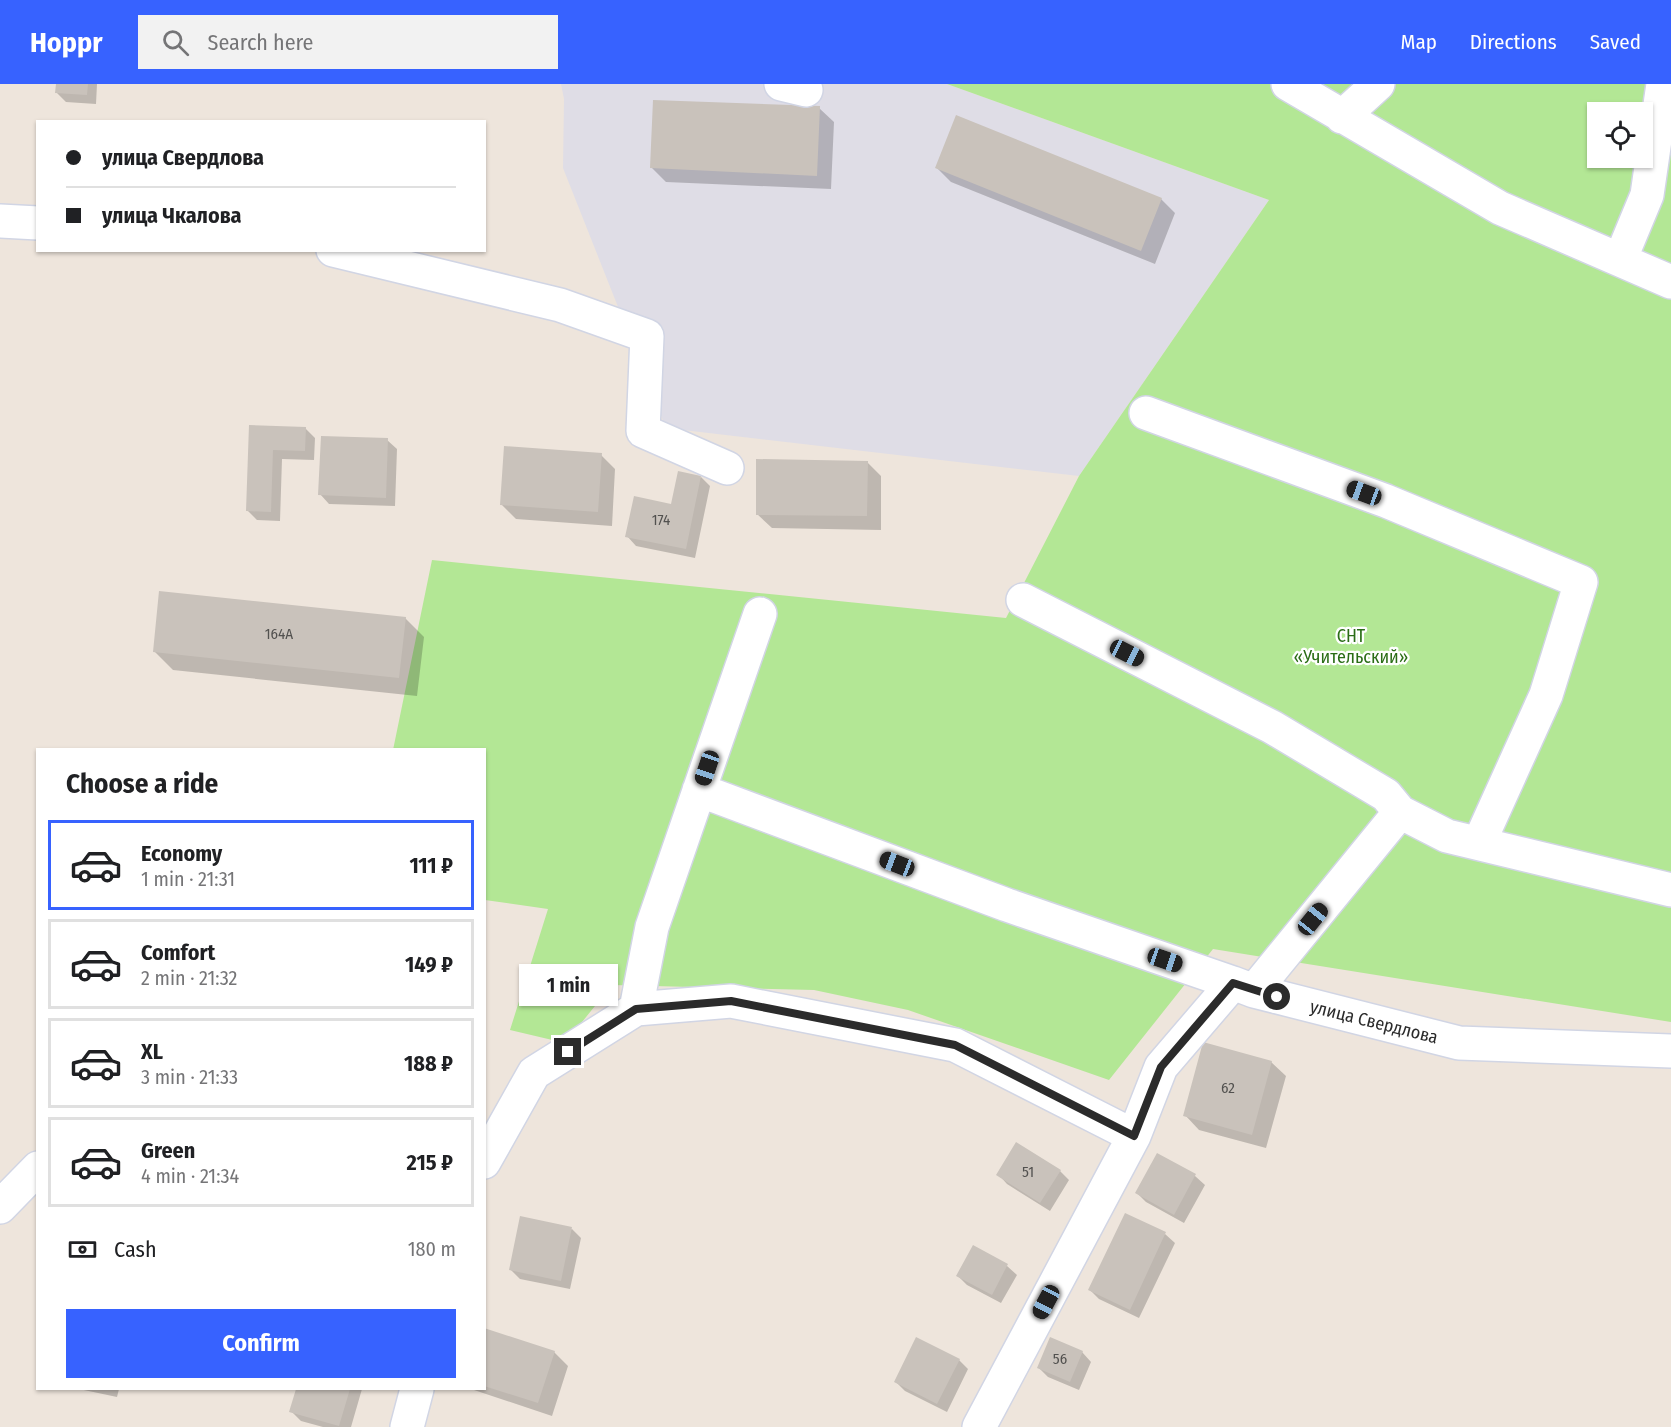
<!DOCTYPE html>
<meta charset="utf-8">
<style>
body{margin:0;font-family:"Fira Sans Condensed",sans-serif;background:#f2f2f2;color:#202124;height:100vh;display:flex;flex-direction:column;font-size:22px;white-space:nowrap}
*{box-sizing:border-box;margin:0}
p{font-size:20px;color:#757577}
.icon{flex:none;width:33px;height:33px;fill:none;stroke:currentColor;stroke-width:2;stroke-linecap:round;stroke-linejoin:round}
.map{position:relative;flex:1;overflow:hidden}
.panel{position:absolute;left:36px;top:664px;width:450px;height:642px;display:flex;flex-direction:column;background:#fff;border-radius:0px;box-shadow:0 2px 4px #0004}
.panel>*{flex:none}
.hud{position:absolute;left:36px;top:36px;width:450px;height:132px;border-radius:0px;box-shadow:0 2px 4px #0004;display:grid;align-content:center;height:132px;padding:0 30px;background:#fff}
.controls{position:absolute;left:1587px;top:18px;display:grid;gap:12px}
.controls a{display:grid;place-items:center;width:66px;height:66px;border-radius:0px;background:#fff;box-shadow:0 2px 4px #0004;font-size:30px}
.end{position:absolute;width:27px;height:27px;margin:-14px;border:8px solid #2b2b2b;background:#fff;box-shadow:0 0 0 3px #fff}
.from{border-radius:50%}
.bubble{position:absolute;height:42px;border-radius:0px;background:#fff;box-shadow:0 2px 4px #0004;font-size:20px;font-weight:700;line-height:42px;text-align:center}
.car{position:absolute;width:18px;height:36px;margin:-18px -9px;border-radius:8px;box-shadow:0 0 4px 2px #0007;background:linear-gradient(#222 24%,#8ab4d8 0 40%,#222 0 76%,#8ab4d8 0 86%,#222 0)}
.hud b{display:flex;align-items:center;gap:21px;height:57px;font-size:22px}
.hud b+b{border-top:2px solid #e0e0e0}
.hud i{width:15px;height:15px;background:#202124}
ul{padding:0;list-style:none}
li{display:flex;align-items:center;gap:18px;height:90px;margin:0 12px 9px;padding:0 18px;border:3px solid #e0e0e0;border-radius:0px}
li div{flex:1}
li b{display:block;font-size:22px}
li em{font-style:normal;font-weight:700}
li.selected{border-color:#3762ff}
li>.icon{width:54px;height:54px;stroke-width:1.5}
h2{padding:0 30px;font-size:27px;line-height:72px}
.pay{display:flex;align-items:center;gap:15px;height:66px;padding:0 30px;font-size:22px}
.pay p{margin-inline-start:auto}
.button{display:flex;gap:12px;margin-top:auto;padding:12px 30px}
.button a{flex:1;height:69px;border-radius:0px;background:#3762ff;color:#fff;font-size:24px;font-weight:700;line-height:69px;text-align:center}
header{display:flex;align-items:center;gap:36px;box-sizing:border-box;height:84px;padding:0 30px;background:#3762ff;color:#fff}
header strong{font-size:28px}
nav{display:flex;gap:33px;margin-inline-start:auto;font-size:21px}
.search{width:420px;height:54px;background:#f2f2f2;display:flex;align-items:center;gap:15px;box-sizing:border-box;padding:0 21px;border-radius:0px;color:#757577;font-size:22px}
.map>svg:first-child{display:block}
</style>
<header>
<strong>Hoppr</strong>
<div class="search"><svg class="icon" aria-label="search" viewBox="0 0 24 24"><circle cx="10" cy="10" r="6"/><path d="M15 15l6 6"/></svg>Search here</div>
<nav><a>Map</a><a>Directions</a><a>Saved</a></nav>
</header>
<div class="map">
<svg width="1671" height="1343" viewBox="0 0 1671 1343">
<rect width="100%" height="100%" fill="#eee5dc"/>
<path fill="#dfdde6" d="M561,0H947L1269,116L1079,392L666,344L563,84L564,15Z"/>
<path fill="#b3e795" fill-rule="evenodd" d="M947,0H1671V938L1213,865L1109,996L908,926L814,906L612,901L565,959L510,946L548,825L485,816L484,666H393L432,476L1006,534L1079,392L1269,116ZM1598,28H1642V74H1598Z"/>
<path fill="#0003" d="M57,0H97L96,20L66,18L57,9Z
M819,24L834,38L831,105L666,98L652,84Z
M937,84L1161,115L1175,129L1155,180L951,98Z
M251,342L305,344L315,354L314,376L282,375L280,437L257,436L248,427Z
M387,356L397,365L395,422L329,420L320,410Z
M601,371L615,385L612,442L516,435L502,421Z
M867,378L881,392V446L772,444L757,430Z
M701,393L710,402L695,474L636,462L627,452L672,422Z
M405,534L424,553L417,612L173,586L154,567Z
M1271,978L1286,992L1266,1064L1199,1046L1185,1031Z
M1158,1071L1195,1092L1205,1101L1184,1139L1146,1118L1137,1109Z
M1060,1087L1069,1096L1050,1127L1007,1100L998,1090Z
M572,1145L581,1154L570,1205L520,1195L510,1185Z
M1165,1150L1175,1159L1139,1234L1099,1215L1090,1206Z
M973,1163L1007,1182L1017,1191L1001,1219L967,1201L958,1192Z
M484,1246L554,1268L568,1282L552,1332L471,1305H484Z
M1082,1268L1091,1278L1079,1306L1048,1293L1039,1284Z
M959,1276L968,1285L947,1328L905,1307L895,1297Z
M79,1305H119L117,1313Z
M297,1305H362L351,1343H323L301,1337L291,1327Z"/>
<path fill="#c9c2bb" d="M56,0H88L87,11L55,9Z
M653,16L820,22L817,92L650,84Z
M956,31L1162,114L1141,167L935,84Z
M249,341L306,343L305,367L273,366L271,428L246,427Z
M321,352L388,354L386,414L318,411Z
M504,362L602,369L598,428L500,421Z
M756,375L868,377L867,432L756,431Z
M678,387L701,392L686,465L625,453L634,412L671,420Z
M159,507L406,533L399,594L153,568Z
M1203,958L1272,977L1252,1051L1183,1032Z
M1016,1058L1061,1086L1040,1119L996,1091Z
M1157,1069L1196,1090L1174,1131L1135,1109Z
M1125,1129L1166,1148L1130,1226L1088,1206Z
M520,1132L572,1143L561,1197L509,1186Z
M973,1161L1008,1180L992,1211L956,1192Z
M484,1244L555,1267L538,1319L484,1302Z
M916,1253L960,1275L937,1320L894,1298Z
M1050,1253L1083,1267L1070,1298L1037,1284Z
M296,1305H350L339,1342L289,1328Z"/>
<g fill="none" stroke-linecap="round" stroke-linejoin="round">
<g stroke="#d1d5e4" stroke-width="36">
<path id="minor" d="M781,0L806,6
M1288,0L1500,124L1671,198
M1342,33L1378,0
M0,137L38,139
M333,166L560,221L647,252L643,347L727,384
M1620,176L1647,111L1663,0
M1146,329L1386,417L1581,498L1546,611L1479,759
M1023,516L1272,643L1386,711L1400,728L1254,907
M699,706L1007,821L1233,899
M1400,728L1447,752L1671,806
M636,925L652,843L760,530
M484,1078L534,989L636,925L731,917L955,961L1134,1052
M0,1123L38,1084
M407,1343L417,1305
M979,1343L1134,1052L1161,983L1233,899L1254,907L1459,959L1671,967"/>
</g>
<use href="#minor" stroke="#fff" stroke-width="33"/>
</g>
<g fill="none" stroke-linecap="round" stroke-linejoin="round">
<path stroke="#2b2b2b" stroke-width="8" d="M568,968L636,925L731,917L955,961L1134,1052L1161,983L1233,899L1277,913"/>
</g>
<g text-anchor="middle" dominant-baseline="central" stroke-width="4.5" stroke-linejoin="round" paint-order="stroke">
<g font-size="15" fill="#52514f">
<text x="661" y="436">174</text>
<text x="279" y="550">164А</text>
<text x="1228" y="1004">62</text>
<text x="1028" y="1088">51</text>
<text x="1060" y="1275">56</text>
</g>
<g font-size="18" fill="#2a6d16" stroke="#fff">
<text x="1351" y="552">СНТ<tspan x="1351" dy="21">«Учительский»</tspan></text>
</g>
<g font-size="18" fill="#2b2b2b" stroke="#fff">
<text transform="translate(1374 938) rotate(14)">улица Свердлова</text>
</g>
</g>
</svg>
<div class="controls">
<a><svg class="icon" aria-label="locate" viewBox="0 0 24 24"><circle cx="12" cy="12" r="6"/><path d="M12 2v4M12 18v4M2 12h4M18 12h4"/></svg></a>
</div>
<i class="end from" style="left:1277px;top:913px"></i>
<i class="end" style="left:568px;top:968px"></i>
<div class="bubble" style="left:519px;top:880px;width:99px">1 min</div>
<i class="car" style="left:1364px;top:409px;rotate:290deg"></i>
<i class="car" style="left:1127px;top:569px;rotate:117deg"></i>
<i class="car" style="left:707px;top:684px;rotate:199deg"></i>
<i class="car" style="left:897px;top:780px;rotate:291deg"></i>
<i class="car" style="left:1313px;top:835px;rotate:39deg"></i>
<i class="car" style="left:1165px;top:876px;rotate:109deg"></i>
<i class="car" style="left:1046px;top:1218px;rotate:208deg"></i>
<div class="hud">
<b><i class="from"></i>улица Свердлова</b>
<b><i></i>улица Чкалова</b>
</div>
<section class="panel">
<h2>Choose a ride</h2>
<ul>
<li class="selected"><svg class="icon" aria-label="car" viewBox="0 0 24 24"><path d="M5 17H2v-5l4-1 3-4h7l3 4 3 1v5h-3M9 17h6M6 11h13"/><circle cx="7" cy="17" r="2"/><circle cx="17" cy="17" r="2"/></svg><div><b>Economy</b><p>1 min · 21:31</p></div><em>111 ₽</em></li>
<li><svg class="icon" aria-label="car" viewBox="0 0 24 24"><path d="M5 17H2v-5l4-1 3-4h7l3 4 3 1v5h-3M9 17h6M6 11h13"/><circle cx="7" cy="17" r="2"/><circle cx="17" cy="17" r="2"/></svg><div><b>Comfort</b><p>2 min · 21:32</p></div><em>149 ₽</em></li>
<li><svg class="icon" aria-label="car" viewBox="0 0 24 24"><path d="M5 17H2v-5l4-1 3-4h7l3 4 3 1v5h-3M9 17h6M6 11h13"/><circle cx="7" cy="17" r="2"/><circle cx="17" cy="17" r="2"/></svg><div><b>XL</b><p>3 min · 21:33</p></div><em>188 ₽</em></li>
<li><svg class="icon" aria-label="car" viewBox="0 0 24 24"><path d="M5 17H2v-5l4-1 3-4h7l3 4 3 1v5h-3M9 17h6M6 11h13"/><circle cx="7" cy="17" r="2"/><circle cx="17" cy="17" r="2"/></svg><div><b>Green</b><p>4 min · 21:34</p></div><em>215 ₽</em></li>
</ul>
<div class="pay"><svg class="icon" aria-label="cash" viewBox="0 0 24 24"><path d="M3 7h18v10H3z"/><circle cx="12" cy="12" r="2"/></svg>Cash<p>180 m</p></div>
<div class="button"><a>Confirm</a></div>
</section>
</div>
